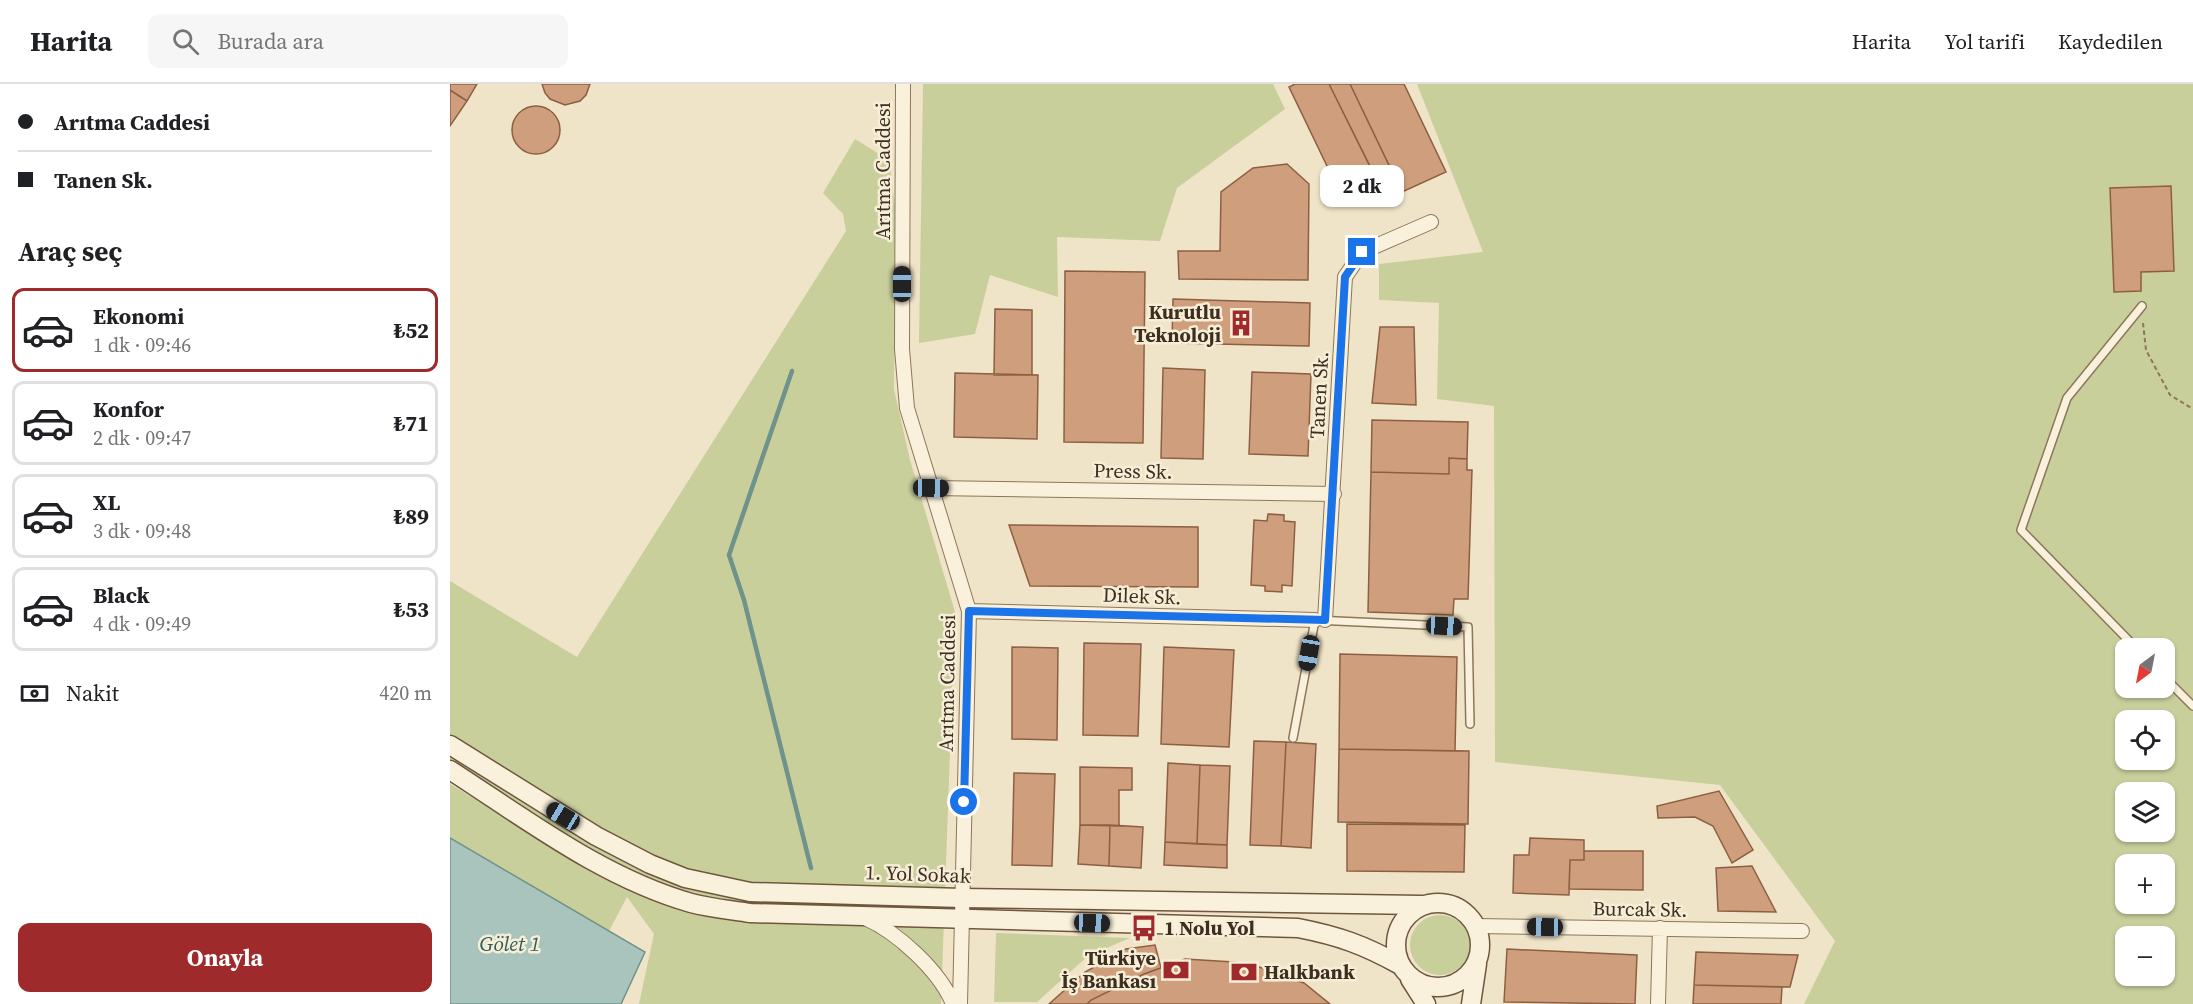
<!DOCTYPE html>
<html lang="tr">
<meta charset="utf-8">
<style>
body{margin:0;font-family:"Source Serif 4",serif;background:#f6f6f6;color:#202124;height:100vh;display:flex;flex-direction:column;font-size:22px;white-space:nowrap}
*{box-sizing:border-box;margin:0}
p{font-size:20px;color:#757577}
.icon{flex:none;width:33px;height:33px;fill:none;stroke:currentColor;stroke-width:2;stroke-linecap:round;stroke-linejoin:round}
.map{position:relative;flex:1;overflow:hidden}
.side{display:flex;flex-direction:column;background:#fff;width:450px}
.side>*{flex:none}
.top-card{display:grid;align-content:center;height:132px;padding:0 18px;background:#fff}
.needle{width:39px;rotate:212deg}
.controls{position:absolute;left:1665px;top:554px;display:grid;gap:12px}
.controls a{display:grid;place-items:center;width:60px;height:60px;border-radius:12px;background:#fff;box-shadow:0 2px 4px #0004;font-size:30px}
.end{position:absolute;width:27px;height:27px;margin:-14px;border:8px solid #1a73e8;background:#fff;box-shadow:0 0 0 3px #fff}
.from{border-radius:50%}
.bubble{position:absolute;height:42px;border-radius:12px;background:#fff;box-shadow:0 2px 4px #0004;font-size:20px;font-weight:700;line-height:42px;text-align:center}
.car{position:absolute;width:18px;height:36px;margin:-18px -9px;border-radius:8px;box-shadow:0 0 4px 2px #0007;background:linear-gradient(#222 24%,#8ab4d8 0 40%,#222 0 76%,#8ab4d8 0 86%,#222 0)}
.top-card b{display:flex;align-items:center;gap:21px;height:57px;font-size:22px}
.top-card b+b{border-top:2px solid #e0e0e0}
.top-card i{width:15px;height:15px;background:#202124}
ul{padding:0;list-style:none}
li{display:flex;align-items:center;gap:18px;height:84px;margin:0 12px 9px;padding:0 6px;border:3px solid #e0e0e0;border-radius:12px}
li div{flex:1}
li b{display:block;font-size:22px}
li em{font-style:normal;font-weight:700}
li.current{border-color:#9e2a2b}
li>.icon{width:54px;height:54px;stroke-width:1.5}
h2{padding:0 18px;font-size:27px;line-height:72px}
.pay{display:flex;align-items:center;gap:15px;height:66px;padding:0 18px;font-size:22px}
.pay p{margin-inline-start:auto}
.button{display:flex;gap:12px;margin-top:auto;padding:12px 18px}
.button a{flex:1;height:69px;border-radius:12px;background:#9e2a2b;color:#fff;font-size:24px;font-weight:700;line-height:69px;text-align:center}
header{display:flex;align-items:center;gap:36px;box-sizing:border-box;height:84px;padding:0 30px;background:#fff;border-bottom:2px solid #e0e0e0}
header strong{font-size:28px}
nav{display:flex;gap:33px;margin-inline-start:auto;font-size:21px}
.search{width:420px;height:54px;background:#f6f6f6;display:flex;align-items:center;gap:15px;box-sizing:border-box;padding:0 21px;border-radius:12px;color:#757577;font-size:22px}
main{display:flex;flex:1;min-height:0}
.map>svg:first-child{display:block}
</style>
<header>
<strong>Harita</strong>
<div class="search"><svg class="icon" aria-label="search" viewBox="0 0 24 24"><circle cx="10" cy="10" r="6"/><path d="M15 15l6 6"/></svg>Burada ara</div>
<nav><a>Harita</a><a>Yol tarifi</a><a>Kaydedilen</a></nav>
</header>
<main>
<section class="side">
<div class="top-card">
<b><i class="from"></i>Arıtma Caddesi</b>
<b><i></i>Tanen Sk.</b>
</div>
<h2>Araç seç</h2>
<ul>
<li class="current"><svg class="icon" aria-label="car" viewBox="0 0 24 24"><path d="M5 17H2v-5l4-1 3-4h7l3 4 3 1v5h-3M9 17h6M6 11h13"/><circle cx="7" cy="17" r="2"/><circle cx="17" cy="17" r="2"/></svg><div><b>Ekonomi</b><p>1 dk · 09:46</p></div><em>₺52</em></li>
<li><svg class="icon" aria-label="car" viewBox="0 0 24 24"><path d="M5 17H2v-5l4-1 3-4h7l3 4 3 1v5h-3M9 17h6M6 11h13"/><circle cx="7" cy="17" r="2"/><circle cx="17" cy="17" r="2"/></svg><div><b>Konfor</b><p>2 dk · 09:47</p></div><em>₺71</em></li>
<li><svg class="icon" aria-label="car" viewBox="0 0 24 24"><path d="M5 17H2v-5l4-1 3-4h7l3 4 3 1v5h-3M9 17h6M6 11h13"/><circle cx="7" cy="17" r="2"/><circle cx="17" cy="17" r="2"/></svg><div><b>XL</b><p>3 dk · 09:48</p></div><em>₺89</em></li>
<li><svg class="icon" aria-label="car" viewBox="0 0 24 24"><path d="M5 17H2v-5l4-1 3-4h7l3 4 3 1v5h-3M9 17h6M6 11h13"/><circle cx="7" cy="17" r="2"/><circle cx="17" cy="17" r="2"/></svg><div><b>Black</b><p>4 dk · 09:49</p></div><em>₺53</em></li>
</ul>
<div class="pay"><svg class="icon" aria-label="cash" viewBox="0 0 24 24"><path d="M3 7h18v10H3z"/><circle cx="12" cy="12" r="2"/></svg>Nakit<p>420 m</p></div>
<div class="button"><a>Onayla</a></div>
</section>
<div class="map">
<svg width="1743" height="920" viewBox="0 0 1743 920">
<rect width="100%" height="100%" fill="#f0e4c8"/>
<path fill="#c9cf9b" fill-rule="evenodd" d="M473,0H823L835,25L727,104L710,157L607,153L608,213L540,191L525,250L469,259Z
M967,0H1743V920H1354L1385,857L1270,701L1045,678L1044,322L987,315L989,219L929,216V180L1033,168ZM1676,564H1714V603H1676ZM1676,636H1714V675H1676ZM1676,708H1714V747H1676ZM1676,780H1714V819H1676ZM1676,852H1714V891H1676Z
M405,55L439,76L446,130L444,305L460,376L505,528L491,920H189L204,850L177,813L148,868L0,779V700L93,756L0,696V497L127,573L396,147L393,130L373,109Z
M960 861a30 30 0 1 1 60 0a30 30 0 1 1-60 0Z
M546,849L680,854L638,872L587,918H544Z"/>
<path fill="#a9c4bc" stroke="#6f938a" stroke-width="1.5" d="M0,754L195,868L171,920H0Z"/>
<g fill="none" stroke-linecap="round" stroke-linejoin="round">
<path stroke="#6f938a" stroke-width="4.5" d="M342,287L279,471L294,516L361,784"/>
</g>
<path fill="#cf9f7d" stroke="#8d5f41" stroke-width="1.5" d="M0,0H27L17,17L0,6Z
M92,0H140L136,11L130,17L115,21L100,15L95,9Z
M845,0H879L933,109L920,116L911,99L890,109L839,3Z
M879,0H900L945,94L930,102Z
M900,0H954L996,88L952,108Z
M0,6L17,17L0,42Z
M62 46a24 24 0 1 1 48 0a24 24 0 1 1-48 0Z
M837,80L859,100L858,196L729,195L728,167H770L771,108L803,84Z
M1721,102L1724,187L1691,188V207L1664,208L1660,104Z
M615,187L695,188L693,359L614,358Z
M723,215L860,219L859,262L722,259Z
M545,225L582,226V291H544Z
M930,243H964L966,321L922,319Z
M713,284L755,286L753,375L711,374Z
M802,288L861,290L858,372L799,370Z
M505,289L588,291L587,355L504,353Z
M922,336L1018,338L1017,375L999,374V390L921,388Z
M999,374L1017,375V386H1022L1018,515H1004L1003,531L918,528L921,388L999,390Z
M818,430L834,431V437L845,438L842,502L832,501V508L815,507V502L801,501L804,436L817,437Z
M559,441L748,443V503L580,502Z
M634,559L691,560L688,652L633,651Z
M562,563L608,564L607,656L562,655Z
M714,563L784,566L779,663L711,660Z
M890,570L1007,573L1005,667L889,665Z
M804,657L836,658L831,762L800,761Z
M836,658L866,660L861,764L831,762Z
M889,665L1019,667L1018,740L888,738Z
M718,679L750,681L747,760L715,758Z
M750,681L780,682L777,761L747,760Z
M630,683L682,684V706H669V742L630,741Z
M564,689L605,690L602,782L562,781Z
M1269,707L1303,766L1282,779L1263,742L1245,733L1208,734L1207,722Z
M897,740L1015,741L1014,788L897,787Z
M630,741H660L659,782L628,780Z
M660,741L693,743L691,784L659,782Z
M1080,754L1134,756V776H1120L1119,811L1063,809L1064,771H1079Z
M715,758L777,761V784L714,781Z
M1134,767H1193V806L1119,805L1120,776H1134Z
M1302,782L1326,828L1268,827L1266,784Z
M705,861L711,884L694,890L641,916L637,920H599L635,888L676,865Z
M1057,865L1187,871L1185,920L1054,918Z
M1246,868L1348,871L1340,903L1244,901Z
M735,875L784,878L809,883L854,899L880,920H637L641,916L694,890Z
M1244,901L1332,903L1331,920H1243Z"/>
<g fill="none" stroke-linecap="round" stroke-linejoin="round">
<g stroke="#8d765c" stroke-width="10">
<path id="service" d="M1686,564L1571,446L1617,314L1692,222
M1714,593L1743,622
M843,654L865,536L1018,543L1020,640"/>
</g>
<g stroke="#8d765c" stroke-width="16">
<path id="minor" d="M453,0L452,265L457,324L519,527L510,920
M481,404L884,410
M519,527L865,536
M875,536L895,193L912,168L981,138
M415,834C447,848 490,887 503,920
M1026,842L1352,847
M1208,920L1210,844"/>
</g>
<g stroke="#6f573f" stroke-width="21">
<path id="secondary" d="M0,661L146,752L200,780L235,794L300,808L512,814L971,821
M0,686C76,735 153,794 241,819C260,824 281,826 300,829L848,844C889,852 914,861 950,881
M946 861a42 42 0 1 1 84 0a42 42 0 1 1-84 0Z
M960,895L976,920
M1021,920L1027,880"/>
</g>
<path stroke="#8d765c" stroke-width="2" stroke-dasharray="4.5 3" stroke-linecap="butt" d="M1693,239L1696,266L1720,311L1743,325"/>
<use href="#service" stroke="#faf1dc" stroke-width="7"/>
<use href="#minor" stroke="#faf1dc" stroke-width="14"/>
<use href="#secondary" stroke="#faf1dc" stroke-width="18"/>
</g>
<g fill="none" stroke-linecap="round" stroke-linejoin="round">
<path stroke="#1a73e8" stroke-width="8" d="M514,718L519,527L875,536L895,193L912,168"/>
</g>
<defs>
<g id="building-bare" transform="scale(2.07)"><path d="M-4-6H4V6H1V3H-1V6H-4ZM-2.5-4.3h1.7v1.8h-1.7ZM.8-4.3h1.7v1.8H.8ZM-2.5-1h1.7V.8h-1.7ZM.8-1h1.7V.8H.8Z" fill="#9e2a2b" stroke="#f7eed8" stroke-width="2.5" paint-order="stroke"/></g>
<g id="bus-bare" transform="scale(2.07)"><path d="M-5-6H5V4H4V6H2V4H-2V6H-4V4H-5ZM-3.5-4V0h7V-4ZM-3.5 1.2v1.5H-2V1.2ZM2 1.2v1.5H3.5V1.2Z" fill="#9e2a2b" stroke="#f7eed8" stroke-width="2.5" paint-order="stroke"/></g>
<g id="bank-bare" transform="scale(2.07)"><path d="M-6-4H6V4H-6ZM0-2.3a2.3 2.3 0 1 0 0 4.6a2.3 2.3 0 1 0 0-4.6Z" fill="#9e2a2b" stroke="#f7eed8" stroke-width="2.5" paint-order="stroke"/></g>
</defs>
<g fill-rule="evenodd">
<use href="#building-bare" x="791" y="239"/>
<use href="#bus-bare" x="694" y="844"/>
<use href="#bank-bare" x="726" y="886"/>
<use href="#bank-bare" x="794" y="888"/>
</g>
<g text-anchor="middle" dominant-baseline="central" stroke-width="5" stroke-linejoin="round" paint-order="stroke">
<g font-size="20" fill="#3d2e20" stroke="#f7eed8">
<text transform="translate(433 87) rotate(-90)">Arıtma Caddesi</text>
<text transform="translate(869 311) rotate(-87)">Tanen Sk.</text>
<text transform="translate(683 387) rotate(1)">Press Sk.</text>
<text transform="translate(692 512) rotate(2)">Dilek Sk.</text>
<text transform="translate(497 599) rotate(-89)">Arıtma Caddesi</text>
<text transform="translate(468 790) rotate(2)">1. Yol Sokak</text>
<text transform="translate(1190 825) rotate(1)">Burcak Sk.</text>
</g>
<g font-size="20" font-weight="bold" fill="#3d2e20" stroke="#f7eed8" text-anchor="end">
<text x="771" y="228">Kurutlu<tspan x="771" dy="23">Teknoloji</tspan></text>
<text x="714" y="844" text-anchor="start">1 Nolu Yol</text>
<text x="706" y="874">Türkiye<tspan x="706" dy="23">İş Bankası</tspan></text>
<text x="814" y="888" text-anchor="start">Halkbank</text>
</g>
<g font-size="21" font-style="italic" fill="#2f5d5a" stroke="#f7eed8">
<text x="60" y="859">Gölet 1</text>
</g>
</g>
</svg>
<div class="controls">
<a><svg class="needle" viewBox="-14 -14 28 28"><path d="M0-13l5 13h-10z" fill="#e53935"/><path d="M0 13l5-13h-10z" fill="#757577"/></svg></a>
<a><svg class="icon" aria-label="locate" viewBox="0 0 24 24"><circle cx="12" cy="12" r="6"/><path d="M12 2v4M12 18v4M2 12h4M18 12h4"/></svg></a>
<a><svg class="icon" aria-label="layers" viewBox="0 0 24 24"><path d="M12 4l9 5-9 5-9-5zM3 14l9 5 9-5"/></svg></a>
<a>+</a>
<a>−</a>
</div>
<i class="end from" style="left:514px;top:718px"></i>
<i class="end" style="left:912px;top:168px"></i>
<div class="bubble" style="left:870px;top:81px;width:84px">2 dk</div>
<i class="car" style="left:452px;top:200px;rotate:0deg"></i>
<i class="car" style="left:481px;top:404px;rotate:91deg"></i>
<i class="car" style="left:994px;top:542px;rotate:93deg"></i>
<i class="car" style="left:859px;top:569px;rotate:190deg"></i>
<i class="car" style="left:113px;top:732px;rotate:301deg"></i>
<i class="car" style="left:642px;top:839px;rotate:92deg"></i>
<i class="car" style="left:1095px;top:843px;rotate:271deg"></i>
</div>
</main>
